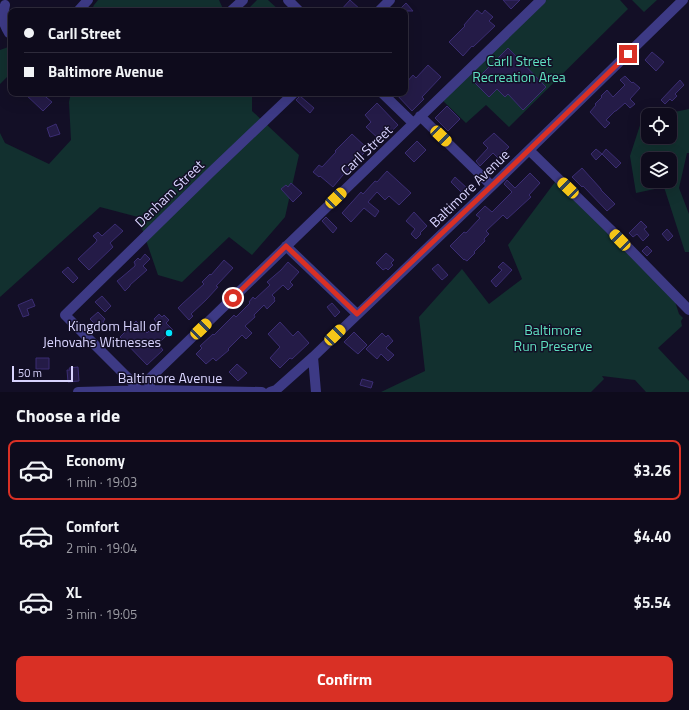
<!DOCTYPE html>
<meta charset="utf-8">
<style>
body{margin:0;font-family:"Titillium Web",sans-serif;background:#1c1929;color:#f1f3f6;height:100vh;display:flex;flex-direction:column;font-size:15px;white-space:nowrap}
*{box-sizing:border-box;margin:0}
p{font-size:13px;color:#9b9ba3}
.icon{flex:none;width:22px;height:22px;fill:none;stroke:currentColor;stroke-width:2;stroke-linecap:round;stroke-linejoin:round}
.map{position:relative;height:392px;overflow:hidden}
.details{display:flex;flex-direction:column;background:#0e0b1c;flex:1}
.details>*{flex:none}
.hud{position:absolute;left:8px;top:8px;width:400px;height:88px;border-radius:8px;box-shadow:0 4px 16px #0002,0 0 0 1px #2e2b3b;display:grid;align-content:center;height:88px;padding:0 16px;background:#0e0b1c}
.fabs{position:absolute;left:641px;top:108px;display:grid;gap:8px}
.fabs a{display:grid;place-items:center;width:36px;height:36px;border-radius:8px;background:#0e0b1c;box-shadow:0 4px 16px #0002,0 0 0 1px #2e2b3b;font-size:20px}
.scale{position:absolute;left:12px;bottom:10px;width:61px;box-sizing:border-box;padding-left:4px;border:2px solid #d9d4ff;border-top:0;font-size:11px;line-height:14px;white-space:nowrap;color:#d9d4ff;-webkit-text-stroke:3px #130f26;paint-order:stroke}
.end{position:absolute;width:18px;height:18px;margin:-9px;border:5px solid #d93025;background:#fff;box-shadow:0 0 0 2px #fff}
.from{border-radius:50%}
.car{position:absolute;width:12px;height:24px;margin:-12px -6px;border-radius:5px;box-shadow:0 0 3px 1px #0007;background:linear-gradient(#f5c518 24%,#345 0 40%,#f5c518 0 76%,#345 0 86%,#f5c518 0)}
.hud b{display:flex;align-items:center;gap:14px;height:38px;font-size:15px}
.hud b+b{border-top:1px solid #2e2b3b}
.hud i{width:10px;height:10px;background:#f1f3f6}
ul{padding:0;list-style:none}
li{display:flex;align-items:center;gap:12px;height:60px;margin:0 8px 6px;padding:0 8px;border:2px solid transparent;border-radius:8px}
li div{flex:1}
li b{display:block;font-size:15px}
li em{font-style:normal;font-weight:700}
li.on{border-color:#d93025}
li>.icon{width:36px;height:36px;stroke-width:1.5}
h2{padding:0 16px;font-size:18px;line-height:48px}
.button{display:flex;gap:8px;margin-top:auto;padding:8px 16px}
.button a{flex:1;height:46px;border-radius:8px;background:#d93025;color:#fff;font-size:16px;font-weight:700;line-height:46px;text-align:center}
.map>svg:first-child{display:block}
</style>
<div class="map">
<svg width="689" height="392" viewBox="0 0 689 392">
<rect width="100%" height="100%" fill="#130f26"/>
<path fill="#12302f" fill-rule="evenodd" d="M98,0H219L224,11H91L94,5Z
M257,0H268L280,11H246Z
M541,0H620L628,9L509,127L486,105L466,123L440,98Z
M632,0H657L644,12Z
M11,46V73L0,84V50Z
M71,93H252V111L299,155L285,217L252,255L229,237L182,282L158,275L138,217L100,207L0,297V133L5,143L49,164L71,140L69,102Z
M689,109V153H687L679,188L689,214V252H685L664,187L636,193L630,156L642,119L648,118V137H670V115H660ZM648,159H670V181H648Z
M558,178L672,292L679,314L683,318L681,321L682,326L658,348L689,381V392H646L635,380L602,376L604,379L591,392H381L425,371L419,317L462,269L489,304L522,279L508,245Z"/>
<path fill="#241b47" stroke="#3b2d73" d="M350,0L362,11H340Z
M503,0H520L511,9Z
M406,3L413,11H398Z
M477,10L482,14L485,10L493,17L489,21L495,26L473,47L472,46L463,56L449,42L465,26L464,25Z
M508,48L546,87L523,110L508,94L505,97L497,89L489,97L474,82Z
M652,52L664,62L656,71L645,60Z
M428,65L441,77L422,97L424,99L412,111L395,93H405V84L413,75L416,78Z
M625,76L632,83L633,82L640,88L630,99L635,104L630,108L625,103L616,111H615L606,120L610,123L605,128L590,112L596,105L595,104L602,97L601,96L607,90L613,97L625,85L620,80Z
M680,80L684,85L675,94L677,96L672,101L670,99L665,104L661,100Z
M24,93H41L52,102L43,111Z
M300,96L314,108L310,113L296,100Z
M377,103L398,125L381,141L366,127L371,122L365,115Z
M447,106L460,119L448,131L435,118Z
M56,124L60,134L50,137L47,128Z
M494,133L509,147L498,158L493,153L480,166L476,161L488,148L483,143Z
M352,134L368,149L355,162L356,163L343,175L333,187L320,176L319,177L313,172L319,165L322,167L336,152L335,151Z
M417,141L426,150L414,162L405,153Z
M596,149L602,154L596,160L591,154Z
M606,149L621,163L616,168L602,154Z
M582,168L601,189V190L615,204L607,211L583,186L582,187L572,177Z
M387,171L411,193L399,205L389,196L385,200L377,192L368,202L379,211L375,217L364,208L351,222L342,213L361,192L363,194L375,181L377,182Z
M530,173L540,183L529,195L531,197L507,219L503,215L486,231L489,234L484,239L485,241L474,252L475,253L467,261L464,259V260L450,246L464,232L466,233L480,218L476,215L485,206L492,212L512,192L504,184L507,180L515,188Z
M455,177L469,190L464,195L451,182Z
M291,183L302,193L293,202L281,189L286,185L288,187Z
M414,212L427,226L420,233L421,234L416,239L411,234L415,229L406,221Z
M326,217L337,228L333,233L322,221Z
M641,221L647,227L644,229L649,235L643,241L637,234L633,237L629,233Z
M115,224L123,231L110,243L113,247L89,270L78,259L96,242L97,240L93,236L98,232L102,236Z
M667,229L673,236L668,241L662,234Z
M647,246L652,251L647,256L642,251Z
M386,253L394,260L391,263L393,265L388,270L386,268L383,270L376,263Z
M145,254L150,259L143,266L147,270L130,285V286L125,291L117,281L122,277L135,266V264L134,262L138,258L140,260Z
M224,260L233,268L216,286L218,287L206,300L191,314L193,316L189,320L178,308L182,304L204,284L202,282L210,274L211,275Z
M288,262L299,272L290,282L293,285L288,290L283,285L272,295L275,298L274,299L275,301L267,309L264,305L254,315L255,317L245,326L252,333L246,339L242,335L228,349L229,350L216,361L213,358L206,364L196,354L202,348L200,346L213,334L214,335L234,315L236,317L250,303L249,302L253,297L255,299L270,285L267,282L281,270Z
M503,262L512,270L496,287L491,281L502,270L498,267Z
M438,264L448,275L442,280L432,269Z
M68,267L78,278L73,283L62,272Z
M102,296L111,306L105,312L95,302Z
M32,299L35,306L27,309L29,315L23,317L18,305Z
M332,303L340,312L335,317L327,307Z
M98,312L105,319L103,322L105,324L100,329L90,319Z
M159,314L162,317L164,315L169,320L166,323L173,330L168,334L158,344L163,350L147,365L120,337L136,321L147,333L157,323L154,319Z
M280,322L293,336L298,331L309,343L292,359L290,358L280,368L270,358L280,347L268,334Z
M354,332L367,345L358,354L344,342Z
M382,333L386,337L388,335L393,341L386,348L394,355L388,361L381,354L377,359L366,349Z
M36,358H49V369H36Z
M237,364L247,373L238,381L229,372Z
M78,367L79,381L68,382L67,370H70L69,368Z
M362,379L373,382L371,388L360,385Z"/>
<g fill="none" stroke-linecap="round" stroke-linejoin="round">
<path stroke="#3d3a85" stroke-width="10" d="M288,0L299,11
M5,5C2,19 2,21 9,33
M78,11L88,0
M231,11L243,0
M379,11L390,0
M382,93L413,123
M420,116L492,186
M529,150L610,229L689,310
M286,246L357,314
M313,357L316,392
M138,390L132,382L65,315L211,172L294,93
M78,392L151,390L262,392
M152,392L148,380L541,0
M270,392L276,390L313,357L492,186L683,0"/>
</g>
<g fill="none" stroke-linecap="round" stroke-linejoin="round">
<path stroke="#d93025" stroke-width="5" d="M233,298L286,246L357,314L501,177L628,54"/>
</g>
<circle fill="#00e5ff" stroke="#130f26" stroke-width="1.5" cx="169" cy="333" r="4"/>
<g text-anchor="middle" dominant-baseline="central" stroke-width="3" stroke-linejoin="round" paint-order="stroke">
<g font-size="14" fill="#5fe0c0" stroke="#130f26">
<text x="519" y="60">Carll Street<tspan x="519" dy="16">Recreation Area</tspan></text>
<text x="553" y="329">Baltimore<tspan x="553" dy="16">Run Preserve</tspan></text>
</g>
<g font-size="14" fill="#d9d4ff" stroke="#130f26">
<text transform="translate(366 150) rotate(-44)">Carll Street</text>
<text transform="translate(469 188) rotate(-44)">Baltimore Avenue</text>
<text transform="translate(169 193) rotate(-44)">Denham Street</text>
<text x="170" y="377">Baltimore Avenue</text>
</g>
<g font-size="14" fill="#d9d4ff" stroke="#130f26" text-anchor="end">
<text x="161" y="325">Kingdom Hall of<tspan x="161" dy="16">Jehovahs Witnesses</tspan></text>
</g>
</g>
</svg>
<div class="fabs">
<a><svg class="icon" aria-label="locate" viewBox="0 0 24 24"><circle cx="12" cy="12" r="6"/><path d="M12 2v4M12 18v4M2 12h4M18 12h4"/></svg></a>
<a><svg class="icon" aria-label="layers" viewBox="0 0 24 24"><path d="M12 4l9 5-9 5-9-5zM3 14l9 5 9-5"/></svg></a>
</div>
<div class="scale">50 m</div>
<i class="end from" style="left:233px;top:298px"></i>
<i class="end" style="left:628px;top:54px"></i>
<i class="car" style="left:441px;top:136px;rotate:134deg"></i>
<i class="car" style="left:568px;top:188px;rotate:314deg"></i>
<i class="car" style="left:336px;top:198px;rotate:46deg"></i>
<i class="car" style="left:620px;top:240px;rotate:316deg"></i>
<i class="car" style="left:201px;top:329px;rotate:46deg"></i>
<i class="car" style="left:335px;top:335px;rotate:46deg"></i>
<div class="hud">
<b><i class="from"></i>Carll Street</b>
<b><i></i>Baltimore Avenue</b>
</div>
</div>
<section class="details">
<h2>Choose a ride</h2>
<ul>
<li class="on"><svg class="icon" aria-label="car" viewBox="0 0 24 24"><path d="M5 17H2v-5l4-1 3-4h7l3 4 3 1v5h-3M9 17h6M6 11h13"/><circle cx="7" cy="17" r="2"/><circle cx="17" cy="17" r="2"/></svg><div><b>Economy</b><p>1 min · 19:03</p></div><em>$3.26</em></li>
<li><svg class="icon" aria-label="car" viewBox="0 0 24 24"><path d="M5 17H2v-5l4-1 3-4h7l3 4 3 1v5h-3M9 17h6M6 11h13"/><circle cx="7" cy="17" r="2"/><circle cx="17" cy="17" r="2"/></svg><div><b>Comfort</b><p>2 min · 19:04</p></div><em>$4.40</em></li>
<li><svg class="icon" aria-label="car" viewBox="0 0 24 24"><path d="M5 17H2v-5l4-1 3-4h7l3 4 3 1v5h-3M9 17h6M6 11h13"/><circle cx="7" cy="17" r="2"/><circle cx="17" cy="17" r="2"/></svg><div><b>XL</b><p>3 min · 19:05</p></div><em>$5.54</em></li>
</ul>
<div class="button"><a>Confirm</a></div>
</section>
